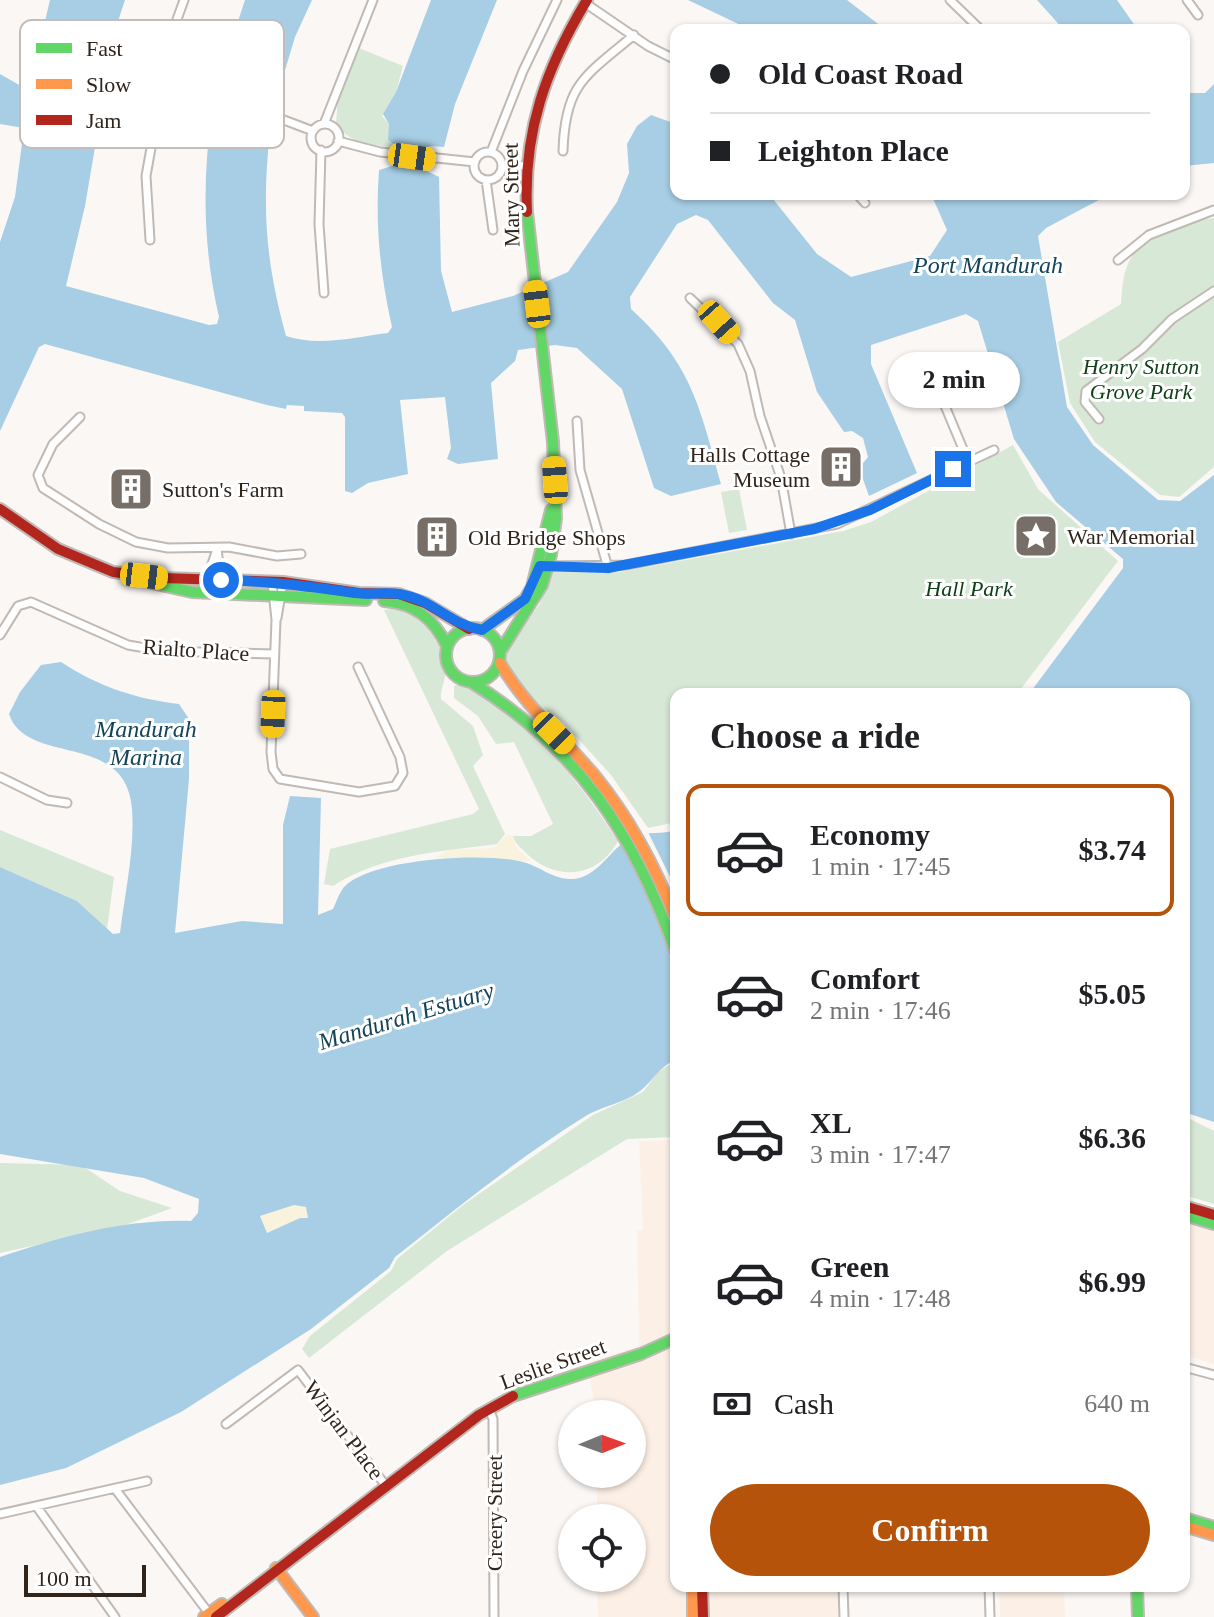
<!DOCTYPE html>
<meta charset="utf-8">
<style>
body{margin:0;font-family:Georgia,serif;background:#f2f2f2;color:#202124;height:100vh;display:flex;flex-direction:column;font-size:30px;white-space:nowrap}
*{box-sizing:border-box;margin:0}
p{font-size:26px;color:#757577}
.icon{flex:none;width:44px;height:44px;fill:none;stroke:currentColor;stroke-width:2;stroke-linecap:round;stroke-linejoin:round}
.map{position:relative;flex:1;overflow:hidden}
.panel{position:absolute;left:670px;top:688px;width:520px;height:904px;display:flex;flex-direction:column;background:#fff;border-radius:16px;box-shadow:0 2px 6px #0004}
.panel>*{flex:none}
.hud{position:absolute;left:670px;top:24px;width:520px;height:176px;border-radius:16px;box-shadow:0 2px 6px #0004;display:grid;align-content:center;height:176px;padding:0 40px;background:#fff}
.needle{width:52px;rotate:89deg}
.fabs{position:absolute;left:558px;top:1400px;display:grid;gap:16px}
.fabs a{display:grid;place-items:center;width:88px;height:88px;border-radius:50%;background:#fff;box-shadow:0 2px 6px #0004;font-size:40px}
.scale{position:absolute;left:24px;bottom:20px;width:122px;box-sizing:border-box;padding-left:8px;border:4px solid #30241b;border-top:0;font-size:22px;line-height:28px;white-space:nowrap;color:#30241b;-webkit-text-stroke:6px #fff;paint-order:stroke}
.end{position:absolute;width:36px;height:36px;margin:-18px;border:10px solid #1a73e8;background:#fff;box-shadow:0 0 0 4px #fff}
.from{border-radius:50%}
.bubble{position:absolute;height:56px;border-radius:28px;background:#fff;box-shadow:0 2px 6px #0004;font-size:26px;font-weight:700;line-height:56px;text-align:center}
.car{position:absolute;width:24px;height:48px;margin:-24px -12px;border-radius:10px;box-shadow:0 0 6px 2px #0007;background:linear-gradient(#f5c518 24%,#345 0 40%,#f5c518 0 76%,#345 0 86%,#f5c518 0)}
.hud b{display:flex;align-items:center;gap:28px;height:76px;font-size:30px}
.hud b+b{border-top:2px solid #e0e0e0}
.hud i{width:20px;height:20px;background:#202124}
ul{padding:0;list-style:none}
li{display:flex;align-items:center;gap:24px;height:132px;margin:0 16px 12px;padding:0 24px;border:4px solid transparent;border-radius:16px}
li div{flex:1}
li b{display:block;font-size:30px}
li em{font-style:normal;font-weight:700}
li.on{border-color:#b45309}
li>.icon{width:72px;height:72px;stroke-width:1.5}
h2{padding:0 40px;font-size:36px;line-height:96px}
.pay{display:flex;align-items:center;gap:20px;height:88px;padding:0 40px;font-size:30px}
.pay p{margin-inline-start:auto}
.action{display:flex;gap:16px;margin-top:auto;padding:16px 40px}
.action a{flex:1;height:92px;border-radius:48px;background:#b45309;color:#fff;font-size:32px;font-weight:700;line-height:92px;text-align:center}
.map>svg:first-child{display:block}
</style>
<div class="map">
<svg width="1214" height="1617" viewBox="0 0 1214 1617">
<rect width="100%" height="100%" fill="#faf7f5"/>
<path fill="#fcf0e6" d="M676,1140V1586H846L847,1617H598L597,1578H632V1518H597V1474H632V1414H596L587,1363L639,1346L637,1231L643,1230L639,1141Z
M1184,1223L1214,1231V1364L1184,1354Z
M999,1586H1064L1065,1617H1000Z"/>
<path fill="#d8e8d7" d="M359,48L403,66L396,92L382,116L389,124V140L398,147C376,146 350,146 336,123L338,98Z
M1214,218V467L1179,497L1160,495L1095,442L1070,403L1058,342L1121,304C1123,259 1132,244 1176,228C1189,224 1201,219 1214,218Z
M1013,445L1038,489L1118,561L1017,694H676V822L648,828L611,775L563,722L530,699L507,663V648L539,605L553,572H620L843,531L871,522Z
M739,489L747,530L729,533L721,492Z
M401,608C424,621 446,644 445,674C445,683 440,689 441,699L473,726L483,755L473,766L505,834L497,844C440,852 383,854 333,886L324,884L330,849L473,814L479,809L384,610Z
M461,684C523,709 582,785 618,841C599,877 558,882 528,855C522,848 515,845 513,836H531L553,824L514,742L496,744L478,716L454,698V686Z
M0,830L114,877L107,929L77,901L0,867Z
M676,1061V1137L627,1139L447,1251L309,1358L302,1349L310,1336L391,1271L397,1259L463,1205L593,1115L643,1092L658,1072Z
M1184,1116L1214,1131V1204L1184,1195Z
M0,1163L81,1165L120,1191L172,1208L123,1226L0,1253Z"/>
<path fill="#f9f2dd" d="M507,835H512L516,847L531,861L436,858L447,850L494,848Z
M294,1205L306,1207L308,1218H300L267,1233L260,1216Z"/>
<path fill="#a7cee4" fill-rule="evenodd" d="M50,0H125L115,30L85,206L66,286L209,325L217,324L219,317C203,248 202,182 212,111L231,108L235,91L219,79L245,0H312L295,37L277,97L259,100L255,124L270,130C262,209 265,259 286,336C318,347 356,337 388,333L392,327C380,274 375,224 379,170L399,164L398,147L388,140L389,124L383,114L396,92L431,0H497L455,104L444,147L430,146L424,150L421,168L439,177L441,271L452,312L513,296L568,272L617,202L629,173L627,144L637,126L651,115L676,124V194H769L817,254L851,277L930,256L947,230L931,194H1110L1046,228L1038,236L1067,407L1093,445L1158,500L1180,501L1214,475V1122L1184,1112V694H1029L1123,568V559L1056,502L1014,439L978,321L966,314L871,345V364L917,473L869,496L859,468L868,457L863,438L852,431L844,432L817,392L795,320L773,303L708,220L696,215L677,224L630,297L631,309C692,364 700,408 721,484L671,496L654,488L622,389L577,348L555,345L518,350L515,361L491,383L498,459L458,464L447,459L451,448L445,397L400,400L408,474L368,483L352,493L345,491V417L342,413L304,411V406L287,405L286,409L267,405L45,344L39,347L0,431V242L15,197L24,128L0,124V74L21,86L30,84Z
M688,0H847L886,30H751Z
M1037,0H1117L1138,30H1064Z
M1214,84V163L1184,166V93H1205Z
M61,662C97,686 136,699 179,704L189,719V779L175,933L242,921L283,924V825L290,796L321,798L318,915L333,909C336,903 339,893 344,887C372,858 485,852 523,862C539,866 551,878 569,879C598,881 611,845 634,836C648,831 662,835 676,830V1059C657,1069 654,1080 640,1091C623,1104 601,1106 584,1117C517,1159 457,1208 395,1257L389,1268L311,1329L181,1412L66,1468L0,1485V1257C63,1236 125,1219 191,1221L198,1213L199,1199L144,1178L0,1154V867L77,901L113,934L120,933C125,893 135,849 132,809C126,730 27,767 9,714L20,692L41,665ZM294,1205L306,1207L308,1218H300L267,1233L260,1216Z"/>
<path fill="#faf7f5" d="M647,830L676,889V978L660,922L644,882L637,832Z"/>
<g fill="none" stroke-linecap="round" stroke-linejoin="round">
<g stroke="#c0b9b4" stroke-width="11">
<path id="street" d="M950,0L981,30
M1187,0L1198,15
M585,3L648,46L676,60
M161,84L215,94L313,131
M324,124L373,0
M311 138a14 14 0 1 1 28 0a14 14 0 1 1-28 0Z
M338,141L380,152L475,162
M321,150L319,224L324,293
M563,151C565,84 585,76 634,35
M491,152L523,71L557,0
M474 166a14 14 0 1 1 28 0a14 14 0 1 1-28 0Z
M502,165L526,166
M486,180L493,230
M857,194L865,203
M150,240L146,176L171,36L184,0
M1118,260L1149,235L1214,210
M690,298L738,344L750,371L760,416L781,478L791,534
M935,382L968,461
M80,417L53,444L38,475L43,488L99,524L136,542L168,548L229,547L277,556L301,554
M1099,419L1085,402L1086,391L1142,349L1172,319L1214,291
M577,421L580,470L608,568
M217,549L221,582
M546,566L626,565L837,524L994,450
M272,581L276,620L271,752L273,769L280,779L359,792L395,786L403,773L400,757L358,667
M213,594L212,564L217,549
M277,618L283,582
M0,635L18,606L31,602L128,645L163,651L274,654
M0,777L47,800L67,803
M1184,1367L1214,1375
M489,1409L493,1419L494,1617
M226,1424L298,1370L386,1486
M116,1490L211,1616
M37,1507L115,1617
M0,1514L147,1481
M843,1586L844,1617
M989,1586L990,1617"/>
</g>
<g stroke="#c0b9b4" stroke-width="14">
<path id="fast" d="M134,579L192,592L366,600
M384,601C415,603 434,619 447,646
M446 655a27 27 0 1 1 54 0a27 27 0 1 1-54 0Z
M482,630L525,599L532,587L551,510
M500,652L542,585L551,555L556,518L553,442L527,212
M471,682C578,748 635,835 676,953
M1184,1215L1214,1224
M513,1396L641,1354L676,1338
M1184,1518L1214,1527
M1137,1586L1138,1617"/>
</g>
<g stroke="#c0b9b4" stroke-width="14">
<path id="slow" d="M500,663C525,706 563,738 595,776C630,819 656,868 676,920
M1184,1526L1214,1535
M276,1568L313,1617
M693,1586V1617
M204,1617L222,1604"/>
</g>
<g stroke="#c0b9b4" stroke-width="14">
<path id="jam" d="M527,212C523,131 546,68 587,0
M0,509L58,549L113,572L162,578L283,582L359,593L399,594L425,603L469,629
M1184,1206L1214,1215
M702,1586L703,1617
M216,1617L479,1415L513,1396"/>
</g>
<use href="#street" stroke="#fefefe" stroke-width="7"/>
<use href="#fast" stroke="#63d668" stroke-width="10"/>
<use href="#slow" stroke="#ff974d" stroke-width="10"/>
<use href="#jam" stroke="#b3261e" stroke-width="10"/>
</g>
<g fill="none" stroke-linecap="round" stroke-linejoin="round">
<path stroke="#1a73e8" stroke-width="10" d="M221,580C268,581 311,587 356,593C370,595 385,592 399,594C433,599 448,624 482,630L525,599L540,566L608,568L814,529L870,510L953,469"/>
</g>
<defs>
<g id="building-square" transform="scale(2.3)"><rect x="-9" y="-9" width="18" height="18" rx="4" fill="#776e67" stroke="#fff"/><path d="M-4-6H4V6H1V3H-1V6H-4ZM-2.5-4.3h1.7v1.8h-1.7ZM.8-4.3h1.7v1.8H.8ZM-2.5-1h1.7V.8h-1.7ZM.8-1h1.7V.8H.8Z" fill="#fff"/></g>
<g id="sight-square" transform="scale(2.3)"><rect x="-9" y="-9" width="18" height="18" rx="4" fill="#776e67" stroke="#fff"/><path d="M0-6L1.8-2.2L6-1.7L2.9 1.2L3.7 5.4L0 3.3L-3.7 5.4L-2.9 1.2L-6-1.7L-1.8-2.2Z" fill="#fff"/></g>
</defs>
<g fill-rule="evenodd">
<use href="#building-square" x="841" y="467"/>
<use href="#building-square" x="131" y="489"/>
<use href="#sight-square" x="1036" y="536"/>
<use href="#building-square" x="437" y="537"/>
</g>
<g text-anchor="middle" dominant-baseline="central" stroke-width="6" stroke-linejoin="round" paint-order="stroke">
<g font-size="22" fill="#30241b" stroke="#fff">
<text transform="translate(511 195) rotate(-91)">Mary Street</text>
<text transform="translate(196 650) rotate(4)">Rialto Place</text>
<text transform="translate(553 1364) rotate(-20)">Leslie Street</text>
<text transform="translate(344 1430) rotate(53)">Winjan Place</text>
<text transform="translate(494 1513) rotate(-90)">Creery Street</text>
</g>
<g font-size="22" font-style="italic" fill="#0f4018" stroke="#fff">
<text x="1141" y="366">Henry Sutton<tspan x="1141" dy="25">Grove Park</tspan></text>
<text x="969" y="588">Hall Park</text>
</g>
<g font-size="22" fill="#30241b" stroke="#fff" text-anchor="start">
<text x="810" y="454" text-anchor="end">Halls Cottage<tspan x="810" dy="25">Museum</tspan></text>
<text x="162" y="489">Sutton's Farm</text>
<text x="1067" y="536">War Memorial</text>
<text x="468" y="537">Old Bridge Shops</text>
</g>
<g font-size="24" font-style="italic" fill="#14445a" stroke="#fff">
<text x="988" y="265">Port Mandurah</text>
<text x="146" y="729">Mandurah<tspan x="146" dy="28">Marina</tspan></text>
<text transform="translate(406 1016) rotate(-17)">Mandurah Estuary</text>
</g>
</g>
<rect x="20" y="20" width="264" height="128" rx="12" fill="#fff" stroke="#c1bdbb" stroke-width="2"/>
<rect x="36" y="43" width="36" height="10" fill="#63d668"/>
<rect x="36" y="79" width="36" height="10" fill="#ff974d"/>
<rect x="36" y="115" width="36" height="10" fill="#b3261e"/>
<g font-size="22" fill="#30241b">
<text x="86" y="56">Fast</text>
<text x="86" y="92">Slow</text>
<text x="86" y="128">Jam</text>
</g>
</svg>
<div class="fabs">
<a><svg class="needle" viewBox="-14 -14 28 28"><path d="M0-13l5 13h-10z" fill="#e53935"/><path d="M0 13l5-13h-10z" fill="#757577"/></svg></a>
<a><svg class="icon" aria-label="locate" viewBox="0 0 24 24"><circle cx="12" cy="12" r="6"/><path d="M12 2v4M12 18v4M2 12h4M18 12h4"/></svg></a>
</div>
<div class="scale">100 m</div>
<i class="end from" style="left:221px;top:580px"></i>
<i class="end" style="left:953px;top:469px"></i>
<div class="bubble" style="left:888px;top:352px;width:132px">2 min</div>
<i class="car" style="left:412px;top:157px;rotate:98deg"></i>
<i class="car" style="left:537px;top:304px;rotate:353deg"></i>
<i class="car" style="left:719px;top:322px;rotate:138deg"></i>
<i class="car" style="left:555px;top:480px;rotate:356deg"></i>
<i class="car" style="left:144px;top:576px;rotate:97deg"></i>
<i class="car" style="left:273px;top:714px;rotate:182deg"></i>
<i class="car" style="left:554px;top:733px;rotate:135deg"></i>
<div class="hud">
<b><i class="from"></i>Old Coast Road</b>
<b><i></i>Leighton Place</b>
</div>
<section class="panel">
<h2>Choose a ride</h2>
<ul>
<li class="on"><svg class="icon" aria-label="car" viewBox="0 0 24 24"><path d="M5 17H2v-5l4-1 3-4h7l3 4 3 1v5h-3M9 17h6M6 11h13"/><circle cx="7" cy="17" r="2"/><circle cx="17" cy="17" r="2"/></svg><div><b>Economy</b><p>1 min · 17:45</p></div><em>$3.74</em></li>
<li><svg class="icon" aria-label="car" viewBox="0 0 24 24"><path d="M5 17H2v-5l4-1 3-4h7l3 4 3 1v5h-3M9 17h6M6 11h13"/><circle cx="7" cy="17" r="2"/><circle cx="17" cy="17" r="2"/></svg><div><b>Comfort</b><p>2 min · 17:46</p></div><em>$5.05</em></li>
<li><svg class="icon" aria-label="car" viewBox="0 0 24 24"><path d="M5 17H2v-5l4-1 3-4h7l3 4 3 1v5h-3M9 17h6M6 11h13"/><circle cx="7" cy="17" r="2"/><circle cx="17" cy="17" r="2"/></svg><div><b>XL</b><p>3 min · 17:47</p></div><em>$6.36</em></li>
<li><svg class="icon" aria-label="car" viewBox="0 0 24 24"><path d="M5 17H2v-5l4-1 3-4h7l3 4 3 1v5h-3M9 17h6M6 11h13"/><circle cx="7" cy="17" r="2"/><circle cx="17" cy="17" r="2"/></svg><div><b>Green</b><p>4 min · 17:48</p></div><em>$6.99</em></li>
</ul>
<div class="pay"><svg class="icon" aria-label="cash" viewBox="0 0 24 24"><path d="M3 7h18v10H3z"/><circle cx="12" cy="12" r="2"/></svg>Cash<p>640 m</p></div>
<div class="action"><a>Confirm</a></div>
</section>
</div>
